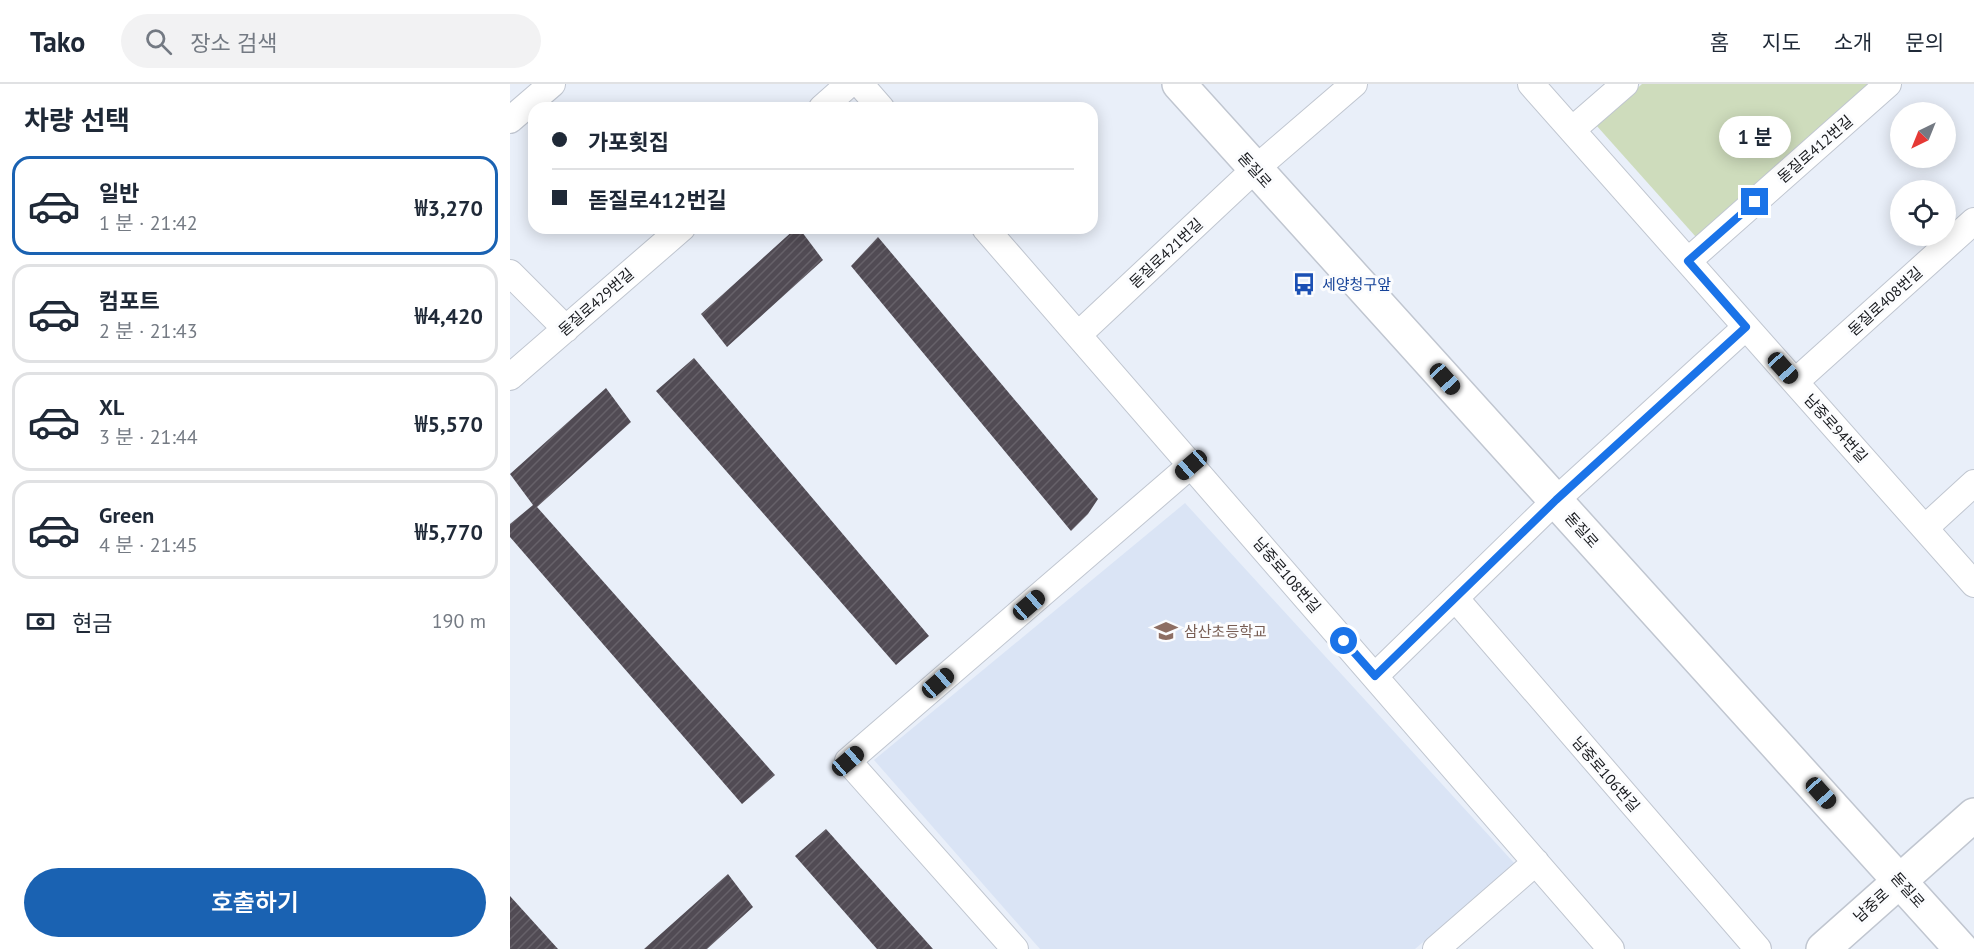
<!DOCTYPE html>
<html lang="ko">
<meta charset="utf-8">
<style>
body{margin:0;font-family:"PT Sans","Noto Sans KR",sans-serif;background:#f2f2f3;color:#1f2937;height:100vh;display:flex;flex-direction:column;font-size:22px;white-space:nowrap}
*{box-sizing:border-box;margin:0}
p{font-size:20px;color:#747a83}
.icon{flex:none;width:33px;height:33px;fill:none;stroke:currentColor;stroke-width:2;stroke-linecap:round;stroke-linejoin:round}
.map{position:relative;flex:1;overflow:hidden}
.side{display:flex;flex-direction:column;background:#fff;width:510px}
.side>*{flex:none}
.guide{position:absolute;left:18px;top:18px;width:570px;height:132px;border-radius:18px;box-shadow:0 3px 15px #0003;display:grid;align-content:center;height:132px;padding:0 24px;background:#fff}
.needle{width:39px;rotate:223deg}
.tools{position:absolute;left:1380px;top:18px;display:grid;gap:12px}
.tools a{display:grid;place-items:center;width:66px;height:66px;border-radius:50%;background:#fff;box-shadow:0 3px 15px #0003;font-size:30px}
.end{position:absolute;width:27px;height:27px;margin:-14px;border:8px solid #1a73e8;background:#fff;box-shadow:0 0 0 3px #fff}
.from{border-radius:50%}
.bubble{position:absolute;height:42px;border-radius:21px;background:#fff;box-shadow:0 3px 15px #0003;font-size:20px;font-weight:600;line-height:42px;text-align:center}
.car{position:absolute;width:18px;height:36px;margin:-18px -9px;border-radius:8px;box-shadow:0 0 4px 2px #0007;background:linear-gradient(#222 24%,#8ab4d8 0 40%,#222 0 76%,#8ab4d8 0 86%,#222 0)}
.guide b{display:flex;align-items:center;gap:21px;height:57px;font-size:22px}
.guide b+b{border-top:2px solid #e0e1e3}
.guide i{width:15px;height:15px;background:#1f2937}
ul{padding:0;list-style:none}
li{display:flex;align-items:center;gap:18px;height:99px;margin:0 12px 9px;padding:0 12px;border:3px solid #e0e1e3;border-radius:18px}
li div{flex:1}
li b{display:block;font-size:22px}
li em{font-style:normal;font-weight:600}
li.on{border-color:#1a62b2}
li>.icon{width:54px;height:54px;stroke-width:1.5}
h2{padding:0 24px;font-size:27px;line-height:72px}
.pay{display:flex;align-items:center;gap:15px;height:66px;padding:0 24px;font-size:22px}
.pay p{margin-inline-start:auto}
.cta{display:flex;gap:12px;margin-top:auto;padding:12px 24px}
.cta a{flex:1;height:69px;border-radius:36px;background:#1a62b2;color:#fff;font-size:24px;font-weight:600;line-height:69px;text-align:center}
header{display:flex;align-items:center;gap:36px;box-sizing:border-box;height:84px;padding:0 30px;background:#fff;border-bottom:2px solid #e0e1e3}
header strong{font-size:28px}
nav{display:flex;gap:33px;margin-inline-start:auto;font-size:21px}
.search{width:420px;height:54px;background:#f2f2f3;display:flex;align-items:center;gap:15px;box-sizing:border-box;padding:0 21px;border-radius:33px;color:#747a83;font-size:22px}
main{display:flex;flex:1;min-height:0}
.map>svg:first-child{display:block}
</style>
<header>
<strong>Tako</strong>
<div class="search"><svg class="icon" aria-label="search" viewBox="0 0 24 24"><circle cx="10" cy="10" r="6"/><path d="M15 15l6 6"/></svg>장소 검색</div>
<nav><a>홈</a><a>지도</a><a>소개</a><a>문의</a></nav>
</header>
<main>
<section class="side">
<h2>차량 선택</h2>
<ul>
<li class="on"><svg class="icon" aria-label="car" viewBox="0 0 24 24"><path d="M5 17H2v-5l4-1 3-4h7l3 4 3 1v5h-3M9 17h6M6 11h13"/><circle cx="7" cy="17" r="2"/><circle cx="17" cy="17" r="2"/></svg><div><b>일반</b><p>1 분 · 21:42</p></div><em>₩3,270</em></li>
<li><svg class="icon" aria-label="car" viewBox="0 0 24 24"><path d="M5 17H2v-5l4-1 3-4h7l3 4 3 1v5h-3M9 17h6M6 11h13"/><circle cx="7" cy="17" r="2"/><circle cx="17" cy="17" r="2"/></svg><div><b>컴포트</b><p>2 분 · 21:43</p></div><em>₩4,420</em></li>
<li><svg class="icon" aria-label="car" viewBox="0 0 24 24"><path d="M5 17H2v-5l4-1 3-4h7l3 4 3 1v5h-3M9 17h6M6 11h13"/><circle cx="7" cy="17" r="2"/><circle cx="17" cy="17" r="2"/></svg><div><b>XL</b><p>3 분 · 21:44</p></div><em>₩5,570</em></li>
<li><svg class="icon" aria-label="car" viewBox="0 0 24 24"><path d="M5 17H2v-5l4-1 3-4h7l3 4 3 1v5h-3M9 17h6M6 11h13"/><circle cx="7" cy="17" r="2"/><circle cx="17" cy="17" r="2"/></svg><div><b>Green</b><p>4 분 · 21:45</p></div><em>₩5,770</em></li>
</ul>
<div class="pay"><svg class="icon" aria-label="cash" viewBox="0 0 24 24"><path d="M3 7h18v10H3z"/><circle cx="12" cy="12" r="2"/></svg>현금<p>190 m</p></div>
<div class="cta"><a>호출하기</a></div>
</section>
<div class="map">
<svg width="1464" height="865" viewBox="0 0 1464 865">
<defs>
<pattern id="building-hatch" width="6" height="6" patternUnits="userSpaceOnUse" patternTransform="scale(1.5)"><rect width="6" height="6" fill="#514b54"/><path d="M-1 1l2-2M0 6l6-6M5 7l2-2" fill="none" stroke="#666169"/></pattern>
</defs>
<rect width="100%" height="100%" fill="#e9eff9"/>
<path fill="#dae4f5" d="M675,419L1005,780L905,865H530L364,676Z"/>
<path fill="#cedcbc" d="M1132,0H1360L1186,153L1086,41Z"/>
<path fill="url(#building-hatch)" d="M286,144H289L313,176L217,263L191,230Z
M368,153L588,415L578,430L561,447L341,182Z
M184,274L419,552L386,581L146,307Z
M96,304L121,338L27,423L265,691L232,720L0,453V440L23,421L0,390Z
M316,745L423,865H367L285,772Z
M218,790L243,823L197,865H134Z
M0,812L48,865H0Z"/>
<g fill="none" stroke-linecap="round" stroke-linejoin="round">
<g stroke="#c0c6d0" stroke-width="28">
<path id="minor" d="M350,0L371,24
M1021,0L1464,500
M312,24L339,0
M0,36L42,0
M1062,46L1115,0
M475,144L1101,865
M1178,177L1378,0
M0,189L56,245
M568,251L744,86L844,0
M0,293L172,144
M1285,298L1464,137
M1415,444L1464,399
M945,514L1248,865
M865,592L1046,416L1236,243
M505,865L338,677L681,381
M926,865L1026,778"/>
</g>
<g stroke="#c0c6d0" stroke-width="36">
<path id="secondary" d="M669,0L1451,865
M1313,865L1464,731"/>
</g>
<use href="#minor" stroke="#fff" stroke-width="26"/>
<use href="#secondary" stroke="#fff" stroke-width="33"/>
</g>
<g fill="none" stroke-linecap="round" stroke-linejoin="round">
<path stroke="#1a73e8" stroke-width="8" d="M834,557L865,592L1046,416L1236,243L1178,177L1245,118"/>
</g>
<defs>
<g id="bus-bare" transform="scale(1.8)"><path d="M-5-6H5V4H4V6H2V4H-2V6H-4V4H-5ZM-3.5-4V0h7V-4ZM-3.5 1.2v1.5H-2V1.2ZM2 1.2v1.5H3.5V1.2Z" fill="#1a4fb4" stroke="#fbfcfe" stroke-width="2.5" paint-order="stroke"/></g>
<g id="school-bare" transform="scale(1.8)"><path d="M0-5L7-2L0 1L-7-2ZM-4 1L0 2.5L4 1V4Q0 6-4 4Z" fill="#8d6e63" stroke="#fbfcfe" stroke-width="2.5" paint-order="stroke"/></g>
</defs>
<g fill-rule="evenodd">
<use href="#bus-bare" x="794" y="200"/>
<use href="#school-bare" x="656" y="547"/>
</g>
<g text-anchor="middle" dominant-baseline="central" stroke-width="6" stroke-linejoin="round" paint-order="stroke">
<g font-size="15" fill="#181a1e" stroke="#fbfcfe">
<text transform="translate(1305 65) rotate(-41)">돋질로412번길</text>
<text transform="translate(745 86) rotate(48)">돋질로</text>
<text transform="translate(656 169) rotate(-43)">돋질로421번길</text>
<text transform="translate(1375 217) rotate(-42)">돋질로408번길</text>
<text transform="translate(86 218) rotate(-41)">돋질로429번길</text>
<text transform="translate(1326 344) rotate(48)">남중로94번길</text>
<text transform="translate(1072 446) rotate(48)">돋질로</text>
<text transform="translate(777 491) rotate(49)">남중로108번길</text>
<text transform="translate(1096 690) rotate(49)">남중로106번길</text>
<text transform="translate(1398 806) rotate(48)">돋질로</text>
<text transform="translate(1361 821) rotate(-42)">남중로</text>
</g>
<g font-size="15" fill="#164399" stroke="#fbfcfe" text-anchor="start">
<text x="812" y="200">세양청구앞</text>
</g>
<g font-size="15" fill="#785e54" stroke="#fbfcfe" text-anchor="start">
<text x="674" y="547">삼산초등학교</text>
</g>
</g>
</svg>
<div class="tools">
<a><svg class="needle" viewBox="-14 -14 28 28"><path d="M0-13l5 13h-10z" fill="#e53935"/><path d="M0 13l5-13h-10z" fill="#747a83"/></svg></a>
<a><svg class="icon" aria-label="locate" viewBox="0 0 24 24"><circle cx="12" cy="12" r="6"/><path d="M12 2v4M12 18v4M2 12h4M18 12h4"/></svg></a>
</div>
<i class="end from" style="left:834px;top:557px"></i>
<i class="end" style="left:1245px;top:118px"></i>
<div class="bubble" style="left:1209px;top:32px;width:72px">1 분</div>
<i class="car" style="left:1273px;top:284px;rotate:138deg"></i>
<i class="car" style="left:935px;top:295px;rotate:138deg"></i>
<i class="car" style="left:681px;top:381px;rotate:229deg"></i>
<i class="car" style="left:519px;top:521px;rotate:49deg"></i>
<i class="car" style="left:428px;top:599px;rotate:49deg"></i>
<i class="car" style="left:338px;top:677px;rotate:49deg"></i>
<i class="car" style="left:1311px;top:709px;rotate:138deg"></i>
<div class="guide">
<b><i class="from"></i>가포횟집</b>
<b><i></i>돋질로412번길</b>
</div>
</div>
</main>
